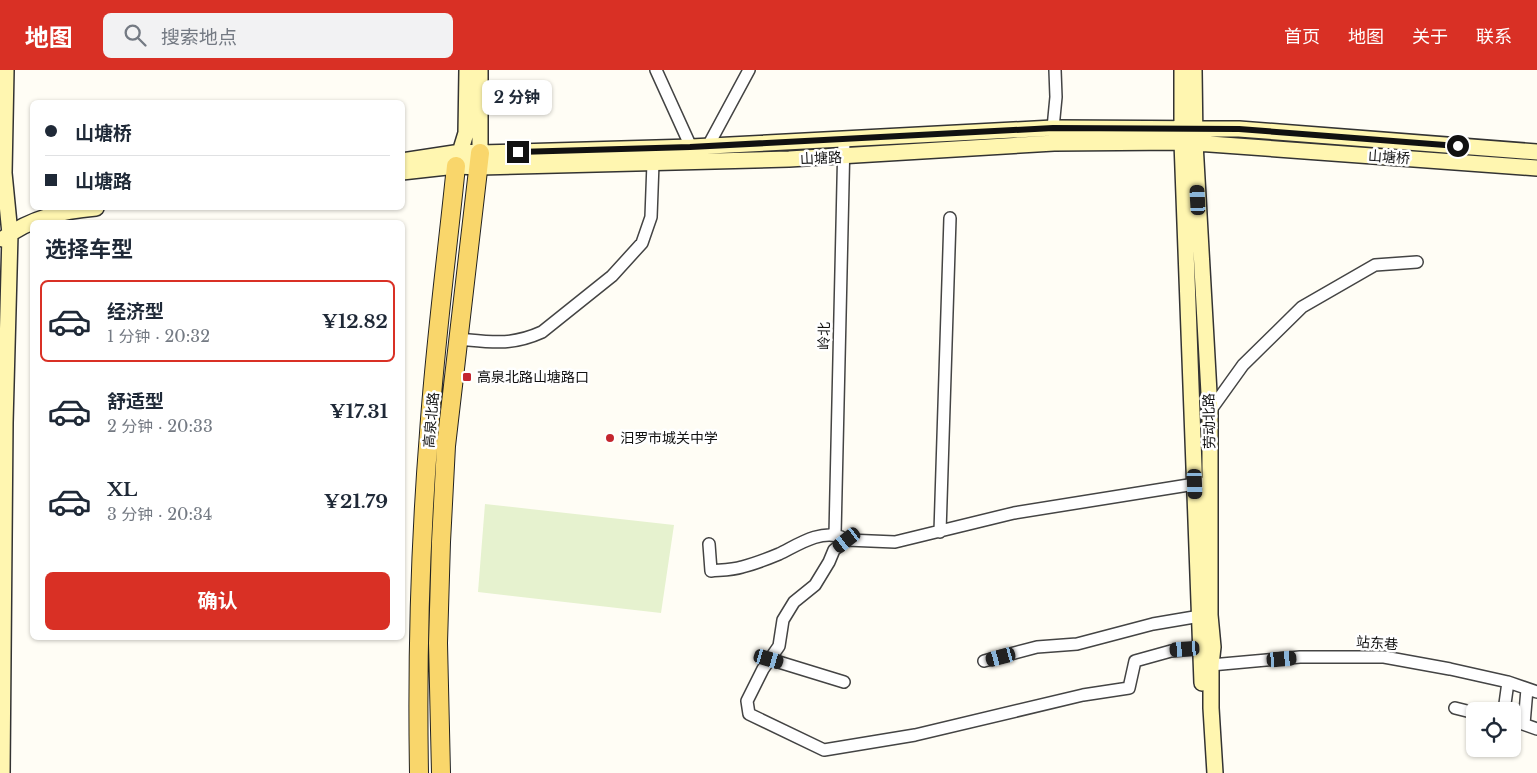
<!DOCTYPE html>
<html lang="zh">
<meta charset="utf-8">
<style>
body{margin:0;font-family:"Libre Baskerville","Noto Sans SC",serif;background:#f2f2f3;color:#1f2937;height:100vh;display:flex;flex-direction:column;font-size:19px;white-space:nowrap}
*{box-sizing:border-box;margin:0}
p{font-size:16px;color:#747a83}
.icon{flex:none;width:28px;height:28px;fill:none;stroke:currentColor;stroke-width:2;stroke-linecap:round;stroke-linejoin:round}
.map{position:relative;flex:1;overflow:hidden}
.side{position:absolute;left:30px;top:150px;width:375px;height:420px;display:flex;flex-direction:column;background:#fff;border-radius:8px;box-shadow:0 1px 4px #0004}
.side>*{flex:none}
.banner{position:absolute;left:30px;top:30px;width:375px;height:110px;border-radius:8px;box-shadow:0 1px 4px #0004;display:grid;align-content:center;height:110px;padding:0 15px;background:#fff}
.fabs{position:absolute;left:1466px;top:632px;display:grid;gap:10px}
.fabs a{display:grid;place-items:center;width:55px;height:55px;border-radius:8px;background:#fff;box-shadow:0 1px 4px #0004;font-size:25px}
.end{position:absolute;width:22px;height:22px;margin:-11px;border:6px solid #111;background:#fff;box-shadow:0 0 0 2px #fff}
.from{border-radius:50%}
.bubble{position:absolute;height:35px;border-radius:8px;background:#fff;box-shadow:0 1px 4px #0004;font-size:16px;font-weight:700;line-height:35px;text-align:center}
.car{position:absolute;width:15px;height:30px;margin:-15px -8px;border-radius:6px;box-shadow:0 0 4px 1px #0007;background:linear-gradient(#222 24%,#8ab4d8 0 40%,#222 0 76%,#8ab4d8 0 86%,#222 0)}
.banner b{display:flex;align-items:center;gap:18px;height:48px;font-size:19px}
.banner b+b{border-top:1px solid #e0e1e3}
.banner i{width:12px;height:12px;background:#1f2937}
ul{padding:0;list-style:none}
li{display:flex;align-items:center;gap:15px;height:82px;margin:0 10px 8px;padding:0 5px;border:2px solid transparent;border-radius:8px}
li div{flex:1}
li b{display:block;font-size:19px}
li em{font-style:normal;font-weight:700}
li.active{border-color:#d93025}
li>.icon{width:45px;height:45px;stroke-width:1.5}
h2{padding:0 15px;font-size:22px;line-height:60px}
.button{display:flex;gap:10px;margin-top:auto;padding:10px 15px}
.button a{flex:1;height:58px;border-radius:8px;background:#d93025;color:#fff;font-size:20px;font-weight:700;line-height:58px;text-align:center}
header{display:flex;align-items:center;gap:30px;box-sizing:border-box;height:70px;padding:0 25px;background:#d93025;color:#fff}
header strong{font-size:24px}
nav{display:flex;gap:28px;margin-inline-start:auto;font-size:18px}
.search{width:350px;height:45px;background:#f2f2f3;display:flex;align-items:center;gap:12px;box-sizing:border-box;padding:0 18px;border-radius:8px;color:#747a83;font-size:19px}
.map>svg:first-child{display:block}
</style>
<header>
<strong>地图</strong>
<div class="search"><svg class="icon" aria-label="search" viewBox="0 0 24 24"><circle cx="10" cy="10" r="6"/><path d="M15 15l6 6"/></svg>搜索地点</div>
<nav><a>首页</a><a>地图</a><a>关于</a><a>联系</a></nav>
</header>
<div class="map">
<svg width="1537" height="703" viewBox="0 0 1537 703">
<rect width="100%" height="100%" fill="#fffdf5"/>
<path fill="#e6f2cf" d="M485,434L674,455L661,543L478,522Z"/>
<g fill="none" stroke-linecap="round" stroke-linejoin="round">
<g stroke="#444" stroke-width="14">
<path id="street" d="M656,0L691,77
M1053,58L1056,27L1055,0
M708,76L749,0
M459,269C491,272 511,276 542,262L612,206L642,173L651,147L653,93
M1210,341L1243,295L1302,237L1375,195L1417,192
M1201,413L1014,443L895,472L847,470L834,480L829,492L815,515L794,532L783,550L779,576L763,599L747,631L749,644L824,680L915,665L1083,625L1129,618L1135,591L1171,581L1208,578
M940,462L950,148
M835,465L844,69
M709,474L711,501C721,500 732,500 742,497C754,494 767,489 779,484C796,476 820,459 841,467
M769,589L844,612
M984,591L1037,577L1077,574L1153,554L1206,545
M1211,595L1300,587H1384L1450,599L1508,612L1537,622
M1455,638L1475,643
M1504,641L1508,612
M1512,650L1537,659
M1524,654L1527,619"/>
</g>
<g stroke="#333" stroke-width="18">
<path id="secondary" d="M1182,0V72L1202,613
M1194,0L1195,73L1210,341V545L1213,577L1211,595V638L1215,703
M480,83V0
M458,89L466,63L467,0
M402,91L461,82L480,83L691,77L1053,58L1239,59L1537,82
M402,102L456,96L480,97L789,89L1054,73L1182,72L1537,98
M3,169C30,148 62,141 96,138
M2,703L5,353L10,164L4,103L6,0"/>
</g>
<g stroke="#222" stroke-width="20">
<path id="primary" d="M419,703C417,590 420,476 429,363C435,274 447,185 456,96
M441,703L438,573L441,472L446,376L480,83"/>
</g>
<use href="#street" stroke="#fff" stroke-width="11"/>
<use href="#secondary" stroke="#fff6b0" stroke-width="15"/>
<use href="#primary" stroke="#f9d66b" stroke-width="18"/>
</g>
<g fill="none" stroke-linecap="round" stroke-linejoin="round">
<path stroke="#111" stroke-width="6" d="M518,82L690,77L1053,58L1239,59L1458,76"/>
</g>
<g fill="#c4262e" stroke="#fff" stroke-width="2">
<rect x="462" y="302" width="10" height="10" rx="2.5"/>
<circle cx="610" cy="368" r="5"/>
</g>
<g text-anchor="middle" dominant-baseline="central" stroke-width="5" stroke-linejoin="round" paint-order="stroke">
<g font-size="14" fill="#111" stroke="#fff">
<text transform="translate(1389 87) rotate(4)">山塘桥</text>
<text transform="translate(821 88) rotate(-3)">山塘路</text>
<text transform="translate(824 266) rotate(-89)">岭北</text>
<text transform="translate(431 350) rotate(-85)">高泉北路</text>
<text transform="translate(1209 351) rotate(-91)">劳动北路</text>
<text transform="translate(1377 573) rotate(4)">站东巷</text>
</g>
<g font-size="14" fill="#111" stroke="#fff" text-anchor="start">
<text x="477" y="307">高泉北路山塘路口</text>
<text x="620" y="368">汨罗市城关中学</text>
</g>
</g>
</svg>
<div class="fabs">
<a><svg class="icon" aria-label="locate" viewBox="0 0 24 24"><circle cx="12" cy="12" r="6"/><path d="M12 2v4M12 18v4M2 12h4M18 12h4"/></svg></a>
</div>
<i class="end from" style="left:1458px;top:76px"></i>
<i class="end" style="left:518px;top:82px"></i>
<div class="bubble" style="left:482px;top:10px;width:70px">2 分钟</div>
<i class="car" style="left:1198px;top:130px;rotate:357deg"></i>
<i class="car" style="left:1195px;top:414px;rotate:178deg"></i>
<i class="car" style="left:847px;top:470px;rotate:232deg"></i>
<i class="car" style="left:1185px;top:579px;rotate:266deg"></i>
<i class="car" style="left:1001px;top:587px;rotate:255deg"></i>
<i class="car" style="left:769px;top:589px;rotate:106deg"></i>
<i class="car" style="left:1282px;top:589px;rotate:85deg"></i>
<div class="banner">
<b><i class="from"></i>山塘桥</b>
<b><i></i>山塘路</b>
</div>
<section class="side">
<h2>选择车型</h2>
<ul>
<li class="active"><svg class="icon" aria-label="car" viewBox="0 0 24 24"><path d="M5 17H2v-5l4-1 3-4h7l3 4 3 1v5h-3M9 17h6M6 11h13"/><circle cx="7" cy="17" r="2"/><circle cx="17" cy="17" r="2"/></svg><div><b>经济型</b><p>1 分钟 · 20:32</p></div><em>¥12.82</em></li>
<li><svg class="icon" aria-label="car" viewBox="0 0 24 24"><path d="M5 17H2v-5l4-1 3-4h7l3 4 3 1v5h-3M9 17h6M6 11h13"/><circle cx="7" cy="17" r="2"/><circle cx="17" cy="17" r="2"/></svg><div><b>舒适型</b><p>2 分钟 · 20:33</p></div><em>¥17.31</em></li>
<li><svg class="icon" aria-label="car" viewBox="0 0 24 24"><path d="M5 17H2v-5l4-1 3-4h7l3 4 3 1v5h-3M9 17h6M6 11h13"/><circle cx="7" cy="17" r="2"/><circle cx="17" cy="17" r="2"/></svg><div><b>XL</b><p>3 分钟 · 20:34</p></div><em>¥21.79</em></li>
</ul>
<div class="button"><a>确认</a></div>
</section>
</div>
